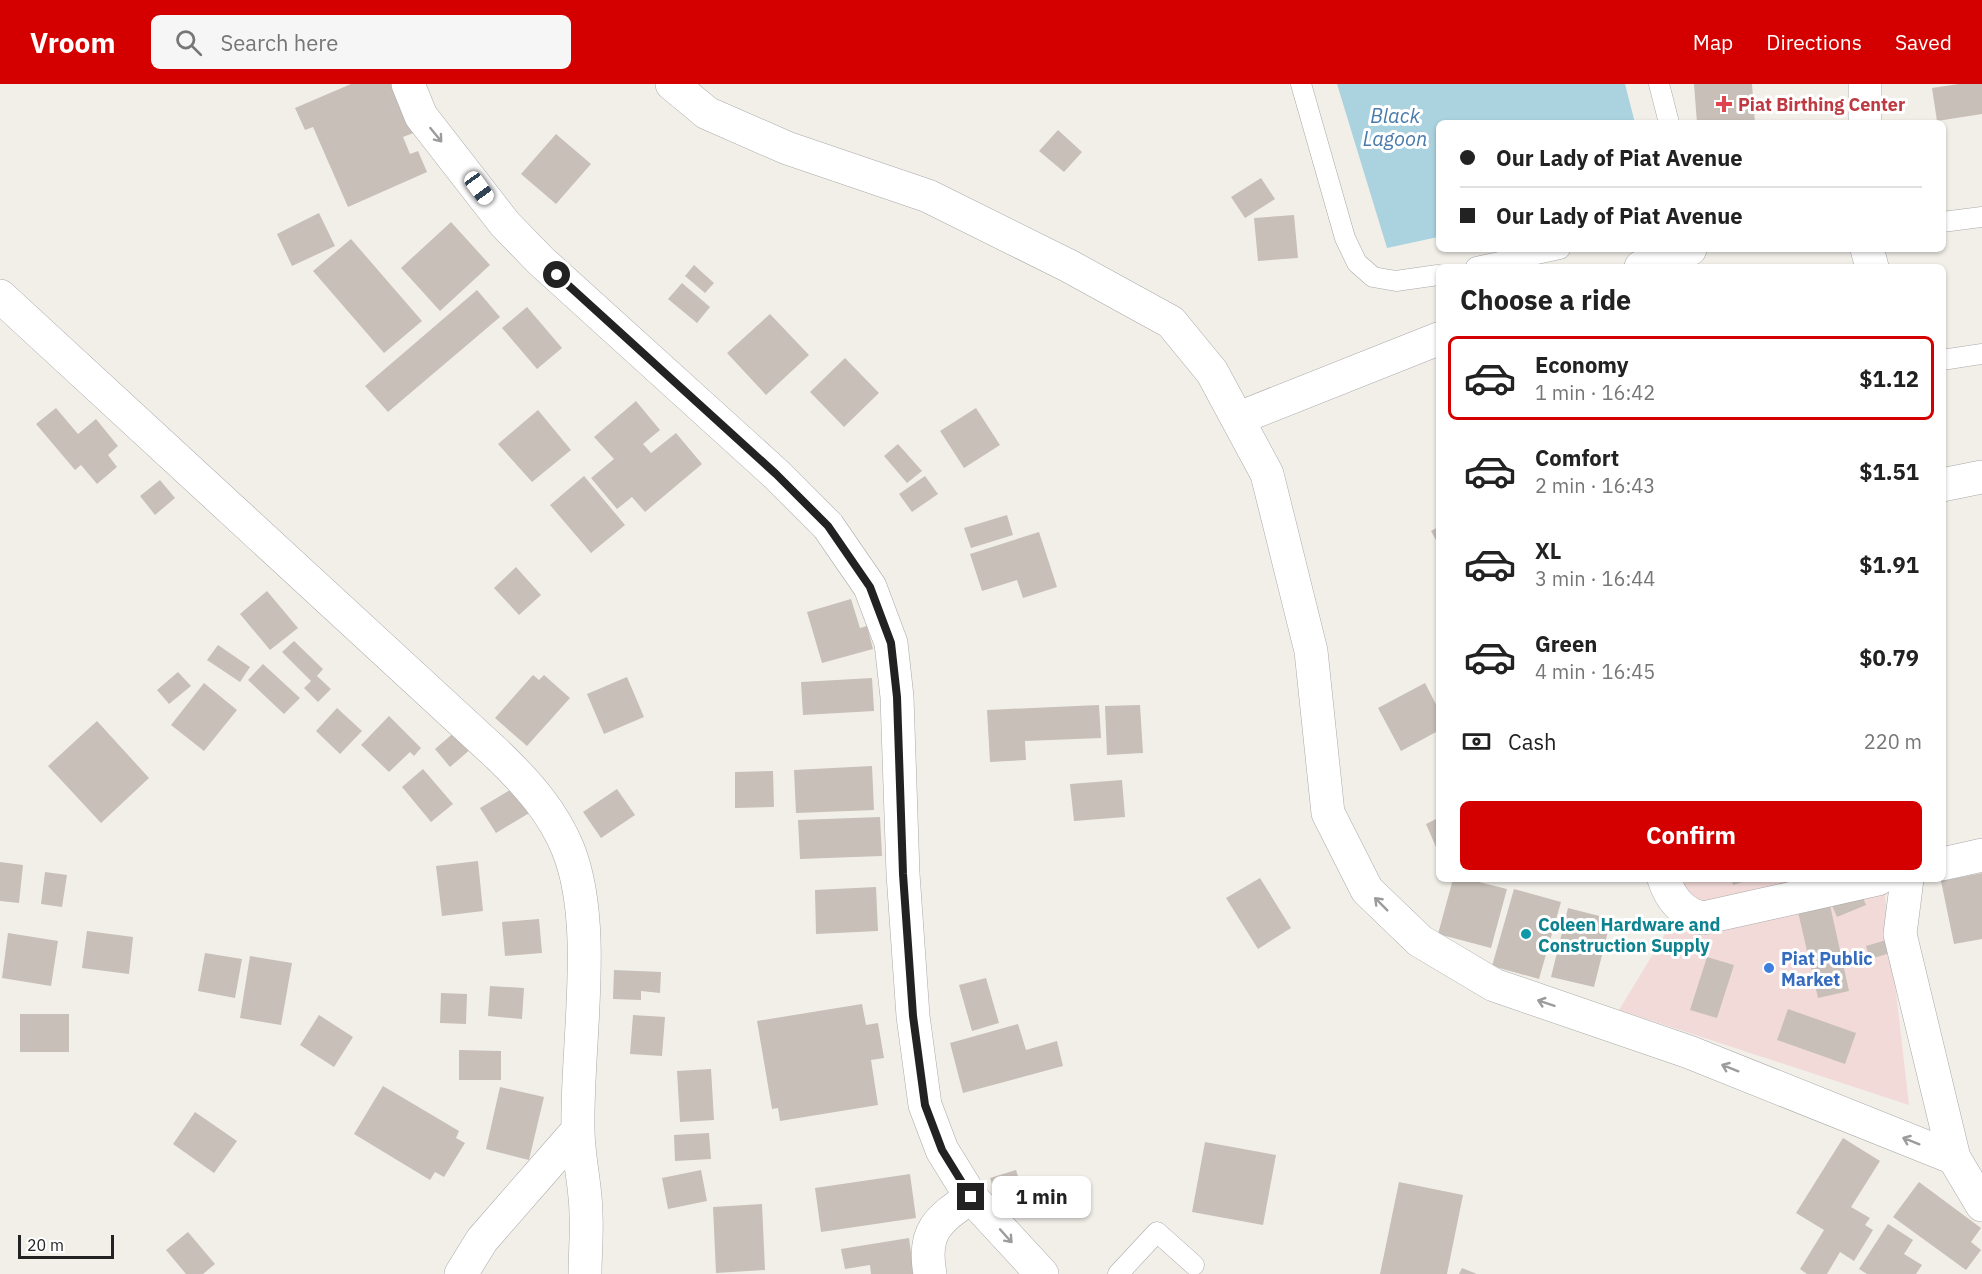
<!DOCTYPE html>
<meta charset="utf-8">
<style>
body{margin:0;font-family:"IBM Plex Sans",sans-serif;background:#f6f6f6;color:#222;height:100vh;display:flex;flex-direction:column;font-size:22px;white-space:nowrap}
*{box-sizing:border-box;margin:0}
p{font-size:20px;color:#767676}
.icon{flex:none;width:33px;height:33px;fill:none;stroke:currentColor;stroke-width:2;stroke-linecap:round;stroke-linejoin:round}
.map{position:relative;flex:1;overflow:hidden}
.details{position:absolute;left:1436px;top:180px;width:510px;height:618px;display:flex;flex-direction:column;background:#fff;border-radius:9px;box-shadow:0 2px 4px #0004}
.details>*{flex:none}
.top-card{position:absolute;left:1436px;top:36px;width:510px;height:132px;border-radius:9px;box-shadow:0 2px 4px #0004;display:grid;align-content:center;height:132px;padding:0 24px;background:#fff}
.scale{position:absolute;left:18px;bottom:15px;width:96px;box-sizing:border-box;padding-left:6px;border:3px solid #222;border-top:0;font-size:16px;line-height:21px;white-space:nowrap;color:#222;-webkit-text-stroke:4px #fff;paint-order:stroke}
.end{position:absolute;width:27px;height:27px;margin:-14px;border:8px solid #222;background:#fff;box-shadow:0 0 0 3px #fff}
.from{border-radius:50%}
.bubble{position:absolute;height:42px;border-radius:9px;background:#fff;box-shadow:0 2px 4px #0004;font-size:20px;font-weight:700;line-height:42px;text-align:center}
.car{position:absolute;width:18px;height:36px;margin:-18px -9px;border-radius:8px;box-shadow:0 0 4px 2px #0007;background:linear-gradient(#fff 24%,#345 0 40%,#fff 0 76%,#345 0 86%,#fff 0)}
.top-card b{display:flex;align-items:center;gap:21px;height:57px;font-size:22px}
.top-card b+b{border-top:2px solid #e0e0e0}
.top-card i{width:15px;height:15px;background:#222}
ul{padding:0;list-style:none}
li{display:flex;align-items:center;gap:18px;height:84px;margin:0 12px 9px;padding:0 12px;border:3px solid transparent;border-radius:9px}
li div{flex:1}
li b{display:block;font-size:22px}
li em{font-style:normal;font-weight:700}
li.selected{border-color:#d40000}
li>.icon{width:54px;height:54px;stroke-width:1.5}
h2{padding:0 24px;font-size:27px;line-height:72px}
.pay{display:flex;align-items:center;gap:15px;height:66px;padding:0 24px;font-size:22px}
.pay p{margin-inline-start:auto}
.primary-button{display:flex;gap:12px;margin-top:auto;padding:12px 24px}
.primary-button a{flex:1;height:69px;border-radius:9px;background:#d40000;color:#fff;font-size:24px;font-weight:700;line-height:69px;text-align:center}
header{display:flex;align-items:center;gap:36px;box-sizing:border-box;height:84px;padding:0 30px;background:#d40000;color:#fff}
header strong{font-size:28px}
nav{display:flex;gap:33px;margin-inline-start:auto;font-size:21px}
.search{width:420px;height:54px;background:#f6f6f6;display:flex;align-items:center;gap:15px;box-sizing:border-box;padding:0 21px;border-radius:9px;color:#767676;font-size:22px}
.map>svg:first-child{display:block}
</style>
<header>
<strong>Vroom</strong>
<div class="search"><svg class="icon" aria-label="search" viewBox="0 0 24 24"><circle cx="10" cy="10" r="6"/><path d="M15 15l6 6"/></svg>Search here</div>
<nav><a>Map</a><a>Directions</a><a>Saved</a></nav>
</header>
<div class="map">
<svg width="1982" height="1190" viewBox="0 0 1982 1190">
<rect width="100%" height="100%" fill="#f2efe9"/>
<path fill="#f2dad9" d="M1655,795H1883L1909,1021L1619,926L1670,842Z"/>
<path fill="#aad3df" d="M1337,0H1625L1635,39H1438V153L1387,164Z"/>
<path fill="#c7bfb8" d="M351,0H395L416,48L403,53L410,70L418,67L427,88L348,123L313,43L305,46L295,24Z
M1694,0H1752L1755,39H1697Z
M1959,0H1982V30L1937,37L1932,4Z
M1058,46L1082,68L1064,88L1039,67Z
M556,50L591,80L556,120L521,90Z
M1261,94L1275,115L1245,134L1231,113Z
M319,129L335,162L292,182L277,150Z
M1294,131L1298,174L1258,177L1254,134Z
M451,138L490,181L440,227L401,184Z
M351,155L422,237L384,269L313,187Z
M694,181L714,199L705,209L685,192Z
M682,199L710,223L697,239L668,215Z
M477,206L500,233L388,328L365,302Z
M527,223L562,264L537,285L502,244Z
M770,230L809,271L766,311L727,269Z
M845,274L879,309L844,343L810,308Z
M636,317L660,346L643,360L651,369L676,349L702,380L645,428L632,413L617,425L591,394L614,375L594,353Z
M56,324L78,350L96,335L118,362L108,371L117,383L97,400L81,381L75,386L36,340Z
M976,324L1000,361L964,384L940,347Z
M538,326L571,366L532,398L498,360Z
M898,360L922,387L907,399L884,372Z
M584,392L625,441L591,469L550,421Z
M925,392L938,410L912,428L899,410Z
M160,396L175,414L155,431L140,412Z
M1007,431L1013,451L971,464L964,444Z
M1438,443V460L1431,447Z
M1039,448L1057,503L1023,514L1017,496L982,507L970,470Z
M516,483L541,511L519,531L494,504Z
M267,507L298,544L270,566L240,530Z
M851,515L860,544L867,542L873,565L822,579L807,528Z
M294,557L323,585L317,592L331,605L318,618L304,604L311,597L282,568Z
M218,561L250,583L240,598L207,576Z
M263,580L300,614L284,630L248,596Z
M178,588L191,602L169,620L157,606Z
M533,591L539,596L544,591L570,614L527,662L495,634Z
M627,593L644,633L604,650L587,610Z
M872,594L874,627L803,631L801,598Z
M204,599L237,626L204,667L171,641Z
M1425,599L1438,624V647L1401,667L1378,624Z
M1099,621L1101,654L1025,657L1026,676L990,678L987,626Z
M1140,621L1143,669L1107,671L1105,622Z
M337,624L362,647L340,670L316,647Z
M389,632L421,664L414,672L410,668L389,688L361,661Z
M97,637L149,694L101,739L48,682Z
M457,646L472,664L450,683L435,665Z
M872,682L874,726L796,729L794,686Z
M423,685L453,720L431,738L402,703Z
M773,687L774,723L735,724V688Z
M1122,696L1125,733L1074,737L1070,700Z
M515,703L531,728L496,749L480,724Z
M617,705L635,731L601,754L583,728Z
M880,733L882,772L800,775L798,736Z
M1438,734V762L1436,763L1426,740Z
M478,777L483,827L442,832L436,782Z
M0,778L23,781L19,819L0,817Z
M45,788L67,791L62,823L41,820Z
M1982,789V855L1954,860L1941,797Z
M1260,794L1291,844L1258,865L1226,814Z
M1453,795H1467L1507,805L1491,864L1438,850Z
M1731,795H1749V796L1733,801Z
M876,803L878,847L816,850L815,806Z
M1514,805L1561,818L1539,895L1492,882Z
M1860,807L1866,821L1837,833L1831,819Z
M1830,821L1849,907L1818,914L1798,828Z
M1568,824L1611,835L1594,903L1551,893Z
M539,835L542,869L505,872L502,838Z
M87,847L133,853L129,890L82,884Z
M8,849L58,857L51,902L2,894Z
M1893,854L1897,867L1870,875L1866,862Z
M205,869L242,875L235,914L198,907Z
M250,872L292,879L281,941L240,934Z
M1707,873L1734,881L1717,934L1690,926Z
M614,886L661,888L660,909L641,907V916L613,915Z
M986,894L999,939L972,947L959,901Z
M490,902L524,904L522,935L488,932Z
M441,909L467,910L466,940L440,939Z
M862,920L866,941L878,939L884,974L871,976L878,1021L780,1037L778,1024L772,1025L757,937Z
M1788,925L1856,949L1845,980L1777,956Z
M20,930H69V968H20Z
M319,931L353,953L334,983L300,961Z
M633,931L665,933L662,972L630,970Z
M1018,940L1026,966L1057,957L1063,982L963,1009L950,959Z
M459,966L501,967V996H459Z
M711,985L714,1036L680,1038L677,987Z
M383,1002L459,1047L456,1054L465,1059L444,1093L435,1088L430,1096L354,1050Z
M500,1003L544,1013L529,1076L486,1065Z
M195,1028L237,1057L214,1089L173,1060Z
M709,1049L711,1075L675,1077L674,1051Z
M1843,1054L1880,1077L1851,1123L1870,1134L1865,1141L1873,1146L1854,1177L1840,1168L1827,1190H1807L1800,1185L1824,1146L1796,1129Z
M1205,1058L1276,1071L1263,1141L1192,1128Z
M701,1086L707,1117L668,1125L662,1094Z
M1016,1086L1026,1118L1000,1126L990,1094Z
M910,1090L916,1134L821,1148L815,1104Z
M1399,1098L1463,1111L1447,1190H1380Z
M1919,1098L1981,1144L1971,1158L1981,1166L1966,1186L1893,1133Z
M762,1120L765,1186L716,1189L713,1123Z
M1888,1140L1913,1156L1904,1170L1922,1181L1916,1190H1867L1859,1185Z
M188,1148L215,1180L203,1190H186L166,1166Z
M909,1154L914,1190H871L870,1181L845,1185L841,1165Z
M1462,1184L1477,1190H1459Z"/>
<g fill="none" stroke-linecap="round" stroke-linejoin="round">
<g stroke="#a9a9a9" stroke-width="21">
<path id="service" d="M1301,0L1345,154L1357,179L1373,193L1396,197L1438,191
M1659,0L1669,39
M1942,138L1982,133
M1476,183L1560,165
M1942,276L1982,270
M1118,1190L1157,1148L1194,1181"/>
</g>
<g stroke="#a9a9a9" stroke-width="34">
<path id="minor" d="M1865,39V0
M1867,165L1872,183
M1641,183L1690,165
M0,212L498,671C527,699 553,728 568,765C599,842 576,962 578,1045C578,1074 586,1102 586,1131C587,1151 585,1170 585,1190
M1239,334L1438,255
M1942,401L1982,393
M1942,780L1982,771
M1664,795C1670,814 1683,830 1703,834L1878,795
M1907,795L1900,850L1954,1074
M461,1190L482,1156L578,1046
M930,1190C922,1147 938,1136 971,1113"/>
</g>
<g stroke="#a9a9a9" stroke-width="34">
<path id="tertiary" d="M408,0L421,32L505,140L541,177L776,390L828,442L870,503L891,559L897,613L903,790L913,932L925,1021L942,1066L971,1113L1042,1190
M672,0L707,29L787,64L928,112L1069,182L1171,238L1212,288L1267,390L1311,567L1328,729L1367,806L1420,857L1494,901L1689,968L1954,1074L1982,1121"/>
</g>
<use href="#service" stroke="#fff" stroke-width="20"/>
<use href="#minor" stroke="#fff" stroke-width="33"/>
<use href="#tertiary" stroke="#fff" stroke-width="33"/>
</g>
<defs><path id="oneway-shaft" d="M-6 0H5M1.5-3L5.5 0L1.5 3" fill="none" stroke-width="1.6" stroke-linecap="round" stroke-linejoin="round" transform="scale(1.5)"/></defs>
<g stroke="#9c9c9c">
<use href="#oneway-shaft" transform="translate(436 51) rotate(51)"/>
<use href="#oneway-shaft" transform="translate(1381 820) rotate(-135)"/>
<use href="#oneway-shaft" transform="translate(1546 919) rotate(-161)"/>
<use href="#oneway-shaft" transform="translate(1730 984) rotate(-158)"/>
<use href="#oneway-shaft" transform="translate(1911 1057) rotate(-158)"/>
<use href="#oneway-shaft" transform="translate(1006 1152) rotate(48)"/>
</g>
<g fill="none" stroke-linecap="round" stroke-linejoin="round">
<path stroke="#222" stroke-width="8" d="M557,191L776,390L828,442L870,503L891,559L897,613L903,790L913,932L925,1021L942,1066L971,1113"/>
</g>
<path fill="#e0444e" stroke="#fff" stroke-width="2" d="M1721 11h6v6h6v6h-6v6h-6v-6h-6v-6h6z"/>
<circle fill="#0f9aa8" stroke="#fff" stroke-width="2" cx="1526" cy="850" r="6"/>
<circle fill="#3f7fe0" stroke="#fff" stroke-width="2" cx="1769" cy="884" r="6"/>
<g text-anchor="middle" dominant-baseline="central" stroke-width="6" stroke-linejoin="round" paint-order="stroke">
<g font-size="18" font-weight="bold" fill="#be3a42" stroke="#fff" text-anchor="start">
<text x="1738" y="20">Piat Birthing Center</text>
</g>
<g font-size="18" font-weight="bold" fill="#0d838f" stroke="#fff" text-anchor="start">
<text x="1538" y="840">Coleen Hardware and<tspan x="1538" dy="21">Construction Supply</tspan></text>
</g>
<g font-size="18" font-weight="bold" fill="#366cbe" stroke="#fff" text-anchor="start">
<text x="1781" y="874">Piat Public<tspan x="1781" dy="21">Market</tspan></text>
</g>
<g font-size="20" font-style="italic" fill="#4a7aab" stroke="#fff">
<text x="1395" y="31">Black<tspan x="1395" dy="23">Lagoon</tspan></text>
</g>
</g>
</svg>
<div class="scale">20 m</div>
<i class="end from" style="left:557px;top:191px"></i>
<i class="end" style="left:971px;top:1113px"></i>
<div class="bubble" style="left:992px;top:1092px;width:99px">1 min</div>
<i class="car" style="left:479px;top:104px;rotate:144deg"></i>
<div class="top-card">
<b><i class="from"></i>Our Lady of Piat Avenue</b>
<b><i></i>Our Lady of Piat Avenue</b>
</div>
<section class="details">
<h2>Choose a ride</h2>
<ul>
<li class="selected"><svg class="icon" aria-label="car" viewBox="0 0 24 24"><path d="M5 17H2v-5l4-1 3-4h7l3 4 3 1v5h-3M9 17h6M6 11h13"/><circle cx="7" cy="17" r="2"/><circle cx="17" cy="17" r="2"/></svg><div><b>Economy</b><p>1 min · 16:42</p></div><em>$1.12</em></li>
<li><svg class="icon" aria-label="car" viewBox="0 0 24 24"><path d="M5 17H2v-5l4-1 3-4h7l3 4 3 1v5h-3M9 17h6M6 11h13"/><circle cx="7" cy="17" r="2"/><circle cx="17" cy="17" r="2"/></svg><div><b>Comfort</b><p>2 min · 16:43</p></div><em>$1.51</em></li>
<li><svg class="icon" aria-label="car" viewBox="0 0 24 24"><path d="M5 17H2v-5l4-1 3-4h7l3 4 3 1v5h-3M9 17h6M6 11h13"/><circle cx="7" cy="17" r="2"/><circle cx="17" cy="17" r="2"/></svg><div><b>XL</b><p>3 min · 16:44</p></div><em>$1.91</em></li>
<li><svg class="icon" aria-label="car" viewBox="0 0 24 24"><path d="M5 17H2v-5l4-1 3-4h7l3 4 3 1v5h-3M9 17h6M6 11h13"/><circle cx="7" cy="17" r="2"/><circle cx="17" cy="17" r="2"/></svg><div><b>Green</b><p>4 min · 16:45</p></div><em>$0.79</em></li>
</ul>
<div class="pay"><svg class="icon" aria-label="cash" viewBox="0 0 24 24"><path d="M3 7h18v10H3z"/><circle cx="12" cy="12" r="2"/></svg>Cash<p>220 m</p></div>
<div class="primary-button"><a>Confirm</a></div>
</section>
</div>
